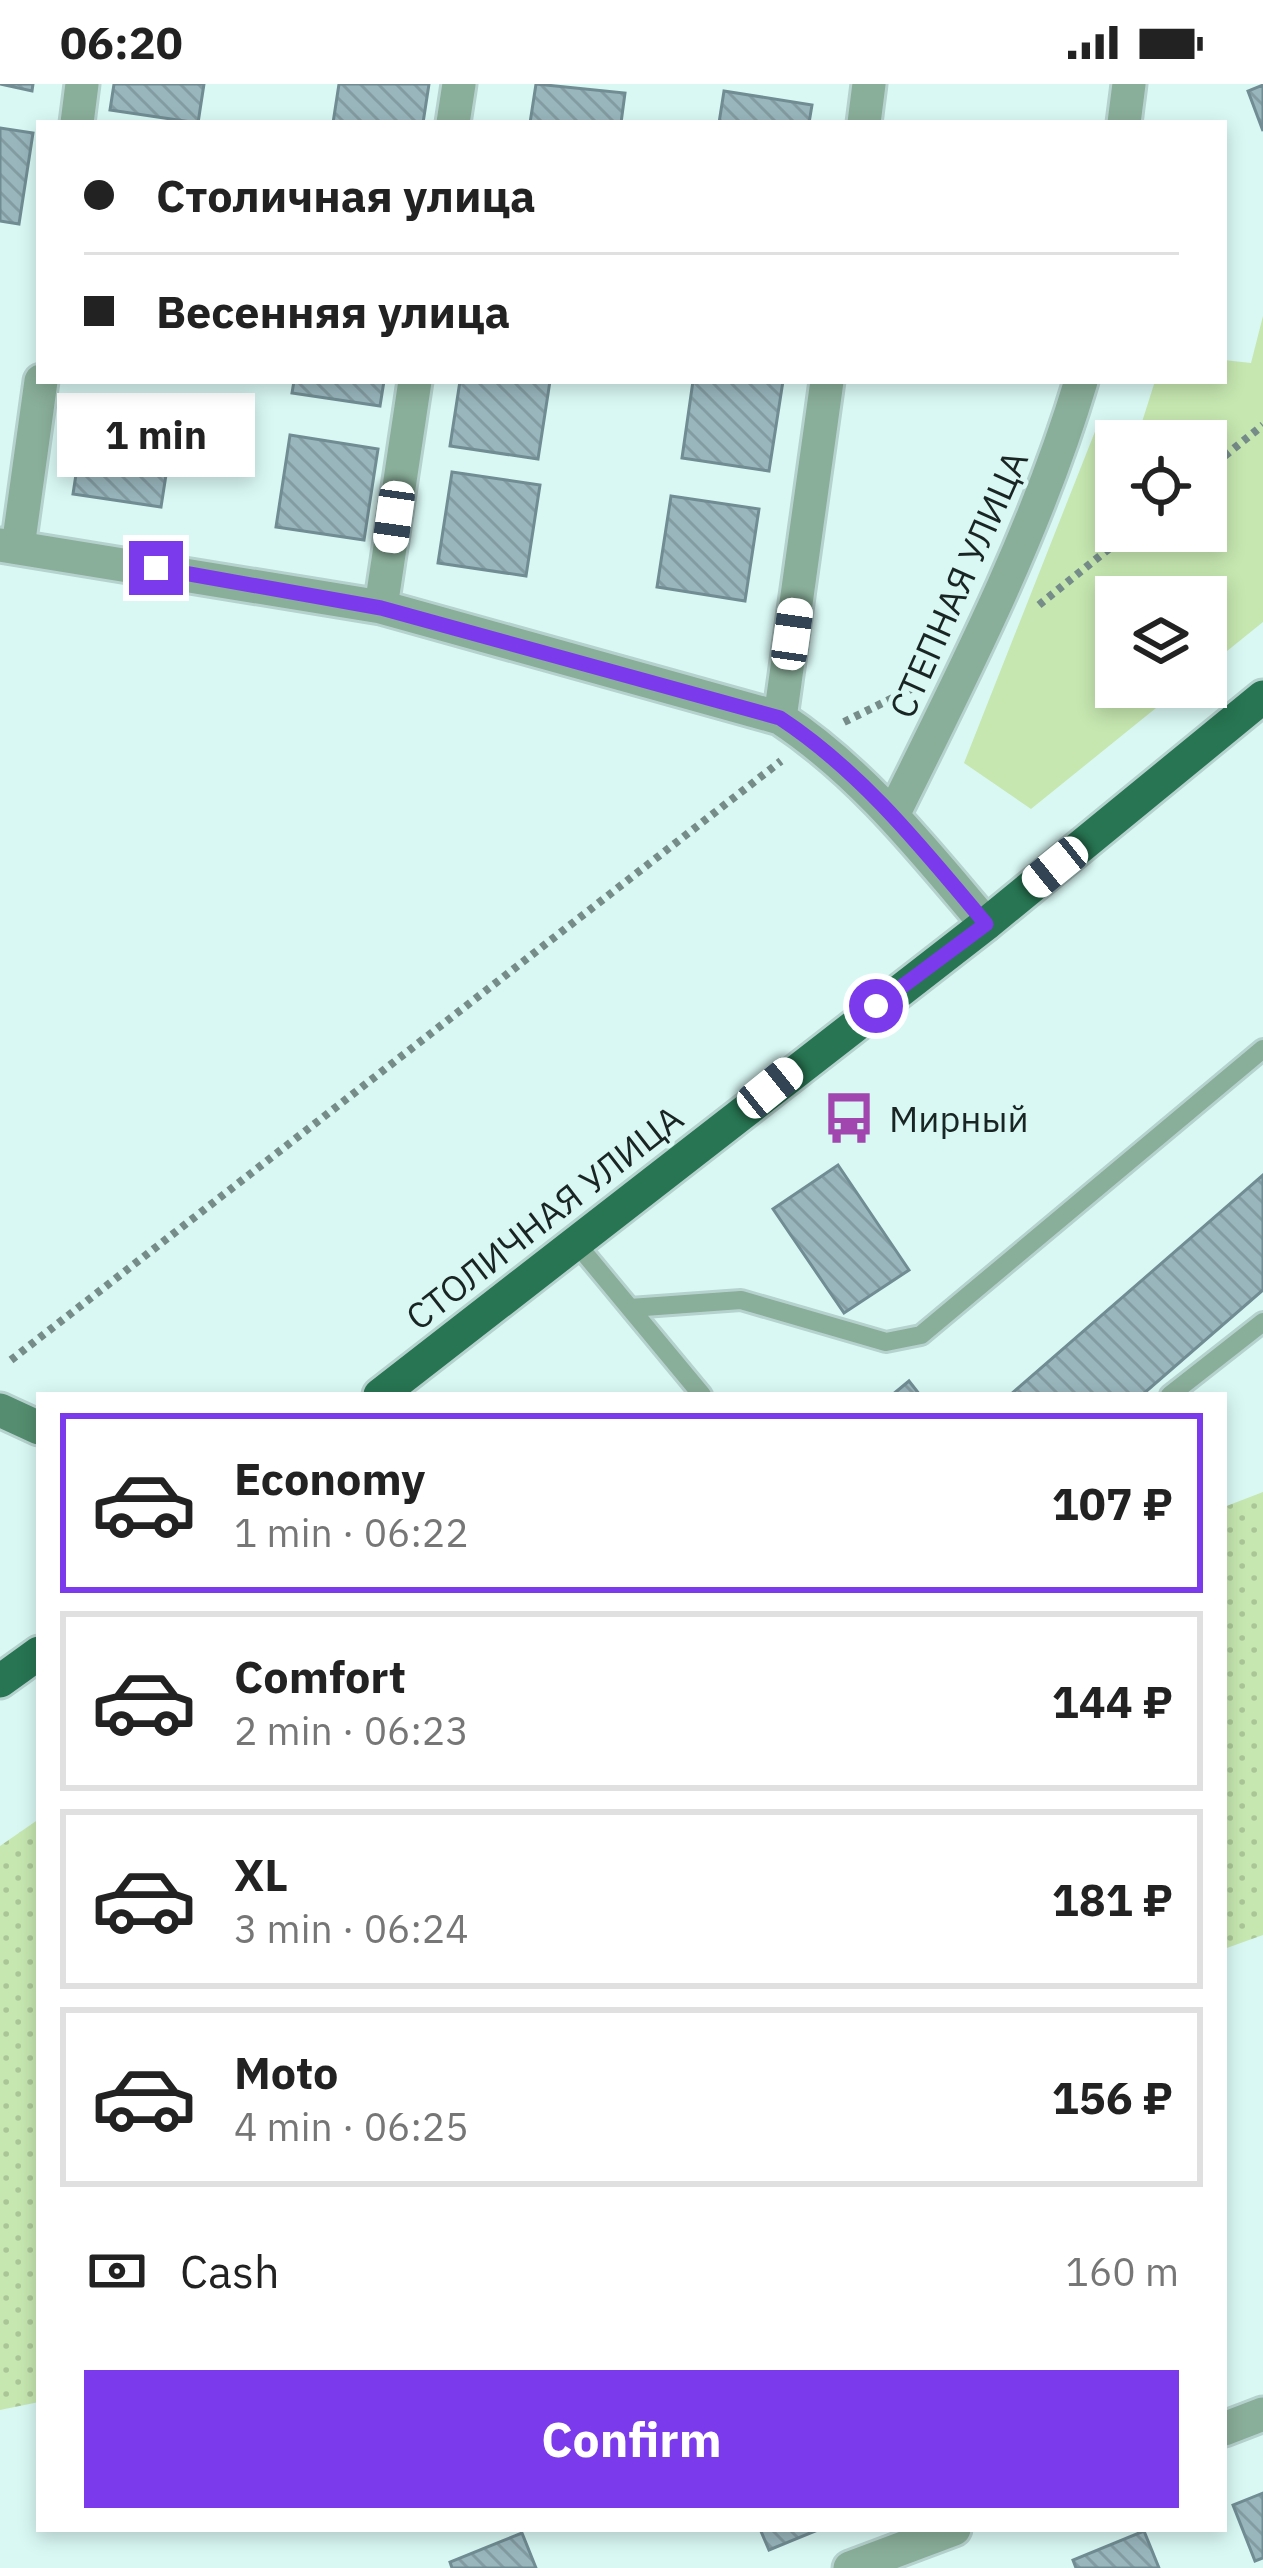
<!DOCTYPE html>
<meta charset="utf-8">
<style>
body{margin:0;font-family:"IBM Plex Sans",sans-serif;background:#f2f2f2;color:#222;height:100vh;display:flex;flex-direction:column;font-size:45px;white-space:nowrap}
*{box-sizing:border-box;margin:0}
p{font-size:39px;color:#767676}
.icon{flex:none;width:66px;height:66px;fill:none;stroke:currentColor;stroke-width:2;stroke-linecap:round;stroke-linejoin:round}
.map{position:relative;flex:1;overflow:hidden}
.sheet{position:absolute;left:36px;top:1308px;width:1191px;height:1140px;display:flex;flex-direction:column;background:#fff;border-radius:0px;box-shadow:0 6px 18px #0003}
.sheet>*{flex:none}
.top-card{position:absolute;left:36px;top:36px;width:1191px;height:264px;border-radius:0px;box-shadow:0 6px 18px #0003;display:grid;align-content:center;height:264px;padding:0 48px;background:#fff}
.fabs{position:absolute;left:1095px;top:336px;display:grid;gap:24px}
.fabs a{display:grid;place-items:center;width:132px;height:132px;border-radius:0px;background:#fff;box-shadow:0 6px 18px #0003;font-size:60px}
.end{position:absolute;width:54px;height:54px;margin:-27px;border:15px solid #7c3aed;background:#fff;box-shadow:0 0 0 6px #fff}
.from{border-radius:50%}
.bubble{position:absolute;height:84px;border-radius:0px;background:#fff;box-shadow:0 6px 18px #0003;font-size:39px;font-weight:800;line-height:84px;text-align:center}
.car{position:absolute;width:36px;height:72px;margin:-36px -18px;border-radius:15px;box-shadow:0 0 9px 3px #0007;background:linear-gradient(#fff 24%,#345 0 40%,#fff 0 76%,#345 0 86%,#fff 0)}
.top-card b{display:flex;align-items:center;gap:42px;height:114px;font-size:45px}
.top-card b+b{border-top:3px solid #e0e0e0}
.top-card i{width:30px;height:30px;background:#222}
ul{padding:21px 0 0;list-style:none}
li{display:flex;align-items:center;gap:36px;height:180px;margin:0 24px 18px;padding:0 24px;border:6px solid #e0e0e0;border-radius:0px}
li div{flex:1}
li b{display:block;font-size:45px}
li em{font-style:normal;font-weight:800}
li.on{border-color:#7c3aed}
li>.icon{width:108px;height:108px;stroke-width:1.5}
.pay{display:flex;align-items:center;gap:30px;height:132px;padding:0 48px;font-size:45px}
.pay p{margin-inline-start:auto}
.cta{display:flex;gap:24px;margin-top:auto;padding:24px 48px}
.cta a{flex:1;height:138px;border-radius:0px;background:#7c3aed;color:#fff;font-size:48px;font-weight:800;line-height:138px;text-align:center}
.status{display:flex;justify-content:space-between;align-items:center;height:84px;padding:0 60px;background:#fff;direction:ltr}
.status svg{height:33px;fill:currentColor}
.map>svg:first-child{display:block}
</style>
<div class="status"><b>06:20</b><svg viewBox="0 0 49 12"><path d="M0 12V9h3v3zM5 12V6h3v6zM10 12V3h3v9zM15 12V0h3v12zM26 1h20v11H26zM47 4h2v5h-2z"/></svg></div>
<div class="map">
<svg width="1263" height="2484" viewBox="0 0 1263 2484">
<defs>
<pattern id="garden-dots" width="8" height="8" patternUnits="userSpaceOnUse" patternTransform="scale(3)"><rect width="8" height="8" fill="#c6e7b0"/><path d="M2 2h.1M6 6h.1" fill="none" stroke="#aac697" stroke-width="1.8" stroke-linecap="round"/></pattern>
<pattern id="building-back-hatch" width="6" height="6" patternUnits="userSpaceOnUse" patternTransform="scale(3)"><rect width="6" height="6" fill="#99b6bd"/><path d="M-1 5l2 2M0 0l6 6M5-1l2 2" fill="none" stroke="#839ca2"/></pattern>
</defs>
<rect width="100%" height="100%" fill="#d9f8f4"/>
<path fill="#c6e7b0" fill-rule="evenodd" d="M1263,232V538L1206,584V513H1116V603H1182L1031,725L964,679L1096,345L1142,338L1155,297H1224V276L1251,279ZM1116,357H1206V447H1116Z"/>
<path fill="url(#garden-dots)" d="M1263,1408V1851L1224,1865V1423Z
M39,1735V2318L0,2326V1762Z"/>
<path fill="url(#building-back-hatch)" stroke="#718c93" stroke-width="3" d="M0,0H33L32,7Z
M114,0H204L198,39L110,26Z
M339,0H429L423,39H333Z
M536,0L625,9L621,39H530Z
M1263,1V47L1248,7Z
M724,7L812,21L809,39H719Z
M0,44L33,49L19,140L0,137Z
M294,297H384L380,322L292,309Z
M460,297H550L538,375L450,362Z
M693,297H783L769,387L682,374Z
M87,319L175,333L161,423L73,410Z
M290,351L378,365L364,456L276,443Z
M452,388L540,401L526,492L438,479Z
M671,412L759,425L745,517L657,503Z
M838,1081L909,1186L844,1229L773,1125Z
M1263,1091V1206L1142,1311H1010Z
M909,1297L920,1311H892Z
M1263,2409V2474L1255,2477L1233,2421Z
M760,2445H820L769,2466Z
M1144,2447L1159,2484H1076L1073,2476Z
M522,2449L536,2484H452L450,2478Z"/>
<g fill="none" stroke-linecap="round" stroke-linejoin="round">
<g stroke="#b6d2ce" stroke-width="24">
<path id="service" d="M576,1159L702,1311
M630,1224L741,1216L886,1258L921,1251L1263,965
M1170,1311L1263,1238"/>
</g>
<g stroke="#b6d2ce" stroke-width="39">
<path id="minor" d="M77,39L82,0
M453,39L459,0
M864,39L869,0
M1124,39L1129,0
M0,461L381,523L780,634C862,688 923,766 986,840
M18,463L41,297
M381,523L415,297
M780,634L827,297
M893,731C963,590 1036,448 1081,297
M1224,2345L1263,2330
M850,2484L954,2445"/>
</g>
<g stroke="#b6d2ce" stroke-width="39">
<path id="secondary" d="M0,1326L39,1344"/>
</g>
<g stroke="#b6d2ce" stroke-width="39">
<path id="primary" d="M380,1311L986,840L1263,613
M0,1597L39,1569"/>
</g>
<path stroke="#768c89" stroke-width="8" stroke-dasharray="6 6" stroke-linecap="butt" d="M1206,387L1263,341
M1039,521L1131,447
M844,638L911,605
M11,1276L781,677"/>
<use href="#service" stroke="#89ae99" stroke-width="18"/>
<use href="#minor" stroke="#89ae99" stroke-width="33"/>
<use href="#secondary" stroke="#548d6f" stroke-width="33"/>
<use href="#primary" stroke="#277552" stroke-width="33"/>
</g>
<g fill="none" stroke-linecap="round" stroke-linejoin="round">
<path stroke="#7c3aed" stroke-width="15" d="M156,484L381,524L780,634C862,688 923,765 986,840L876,922"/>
</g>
<defs>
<g id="bus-bare" transform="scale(4.14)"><path d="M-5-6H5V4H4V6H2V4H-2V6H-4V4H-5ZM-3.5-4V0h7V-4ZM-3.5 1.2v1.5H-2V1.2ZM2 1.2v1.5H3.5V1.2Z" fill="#a145af" stroke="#d9f8f4" stroke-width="2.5" paint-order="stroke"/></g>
</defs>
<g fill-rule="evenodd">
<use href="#bus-bare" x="849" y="1034"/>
</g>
<g text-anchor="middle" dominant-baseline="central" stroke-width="9" stroke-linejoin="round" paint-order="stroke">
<g font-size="36" fill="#192523" stroke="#d9f8f4">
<text transform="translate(958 500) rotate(-66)">СТЕПНАЯ УЛИЦА</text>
<text transform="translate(544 1133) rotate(-38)">СТОЛИЧНАЯ УЛИЦА</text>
</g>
<g font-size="36" fill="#192523" stroke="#d9f8f4" text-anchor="start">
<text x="889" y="1034">Мирный</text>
</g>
</g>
</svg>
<div class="fabs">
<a><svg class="icon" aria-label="locate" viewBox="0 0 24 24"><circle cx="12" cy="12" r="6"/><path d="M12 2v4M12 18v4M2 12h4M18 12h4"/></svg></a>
<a><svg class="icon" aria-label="layers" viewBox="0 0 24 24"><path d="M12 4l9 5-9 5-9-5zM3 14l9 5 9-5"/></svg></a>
</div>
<i class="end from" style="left:876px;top:922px"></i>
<i class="end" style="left:156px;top:484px"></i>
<div class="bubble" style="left:57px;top:309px;width:198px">1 min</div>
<i class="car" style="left:394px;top:433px;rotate:188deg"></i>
<i class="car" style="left:792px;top:550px;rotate:8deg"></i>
<i class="car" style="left:1055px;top:783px;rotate:231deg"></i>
<i class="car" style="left:770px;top:1004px;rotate:51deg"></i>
<div class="top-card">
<b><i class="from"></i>Столичная улица</b>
<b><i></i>Весенняя улица</b>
</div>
<section class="sheet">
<ul>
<li class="on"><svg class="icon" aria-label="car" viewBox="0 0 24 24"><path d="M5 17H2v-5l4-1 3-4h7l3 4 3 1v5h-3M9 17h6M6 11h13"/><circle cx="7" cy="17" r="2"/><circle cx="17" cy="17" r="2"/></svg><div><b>Economy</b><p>1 min · 06:22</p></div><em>107 ₽</em></li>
<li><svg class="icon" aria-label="car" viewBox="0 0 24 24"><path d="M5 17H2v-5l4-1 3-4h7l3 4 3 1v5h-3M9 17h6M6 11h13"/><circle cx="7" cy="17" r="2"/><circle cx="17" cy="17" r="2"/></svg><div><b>Comfort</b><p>2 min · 06:23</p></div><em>144 ₽</em></li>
<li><svg class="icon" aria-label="car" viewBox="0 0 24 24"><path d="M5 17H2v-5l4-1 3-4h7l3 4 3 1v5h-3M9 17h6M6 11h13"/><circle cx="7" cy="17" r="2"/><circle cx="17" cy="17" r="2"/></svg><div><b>XL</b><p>3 min · 06:24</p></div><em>181 ₽</em></li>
<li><svg class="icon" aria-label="car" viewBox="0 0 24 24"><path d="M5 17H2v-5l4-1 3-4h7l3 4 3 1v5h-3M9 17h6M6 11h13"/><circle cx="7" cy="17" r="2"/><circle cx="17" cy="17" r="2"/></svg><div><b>Moto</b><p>4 min · 06:25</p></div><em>156 ₽</em></li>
</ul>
<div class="pay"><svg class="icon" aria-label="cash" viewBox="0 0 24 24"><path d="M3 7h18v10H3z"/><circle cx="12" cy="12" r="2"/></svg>Cash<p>160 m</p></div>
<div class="cta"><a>Confirm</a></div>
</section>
</div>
